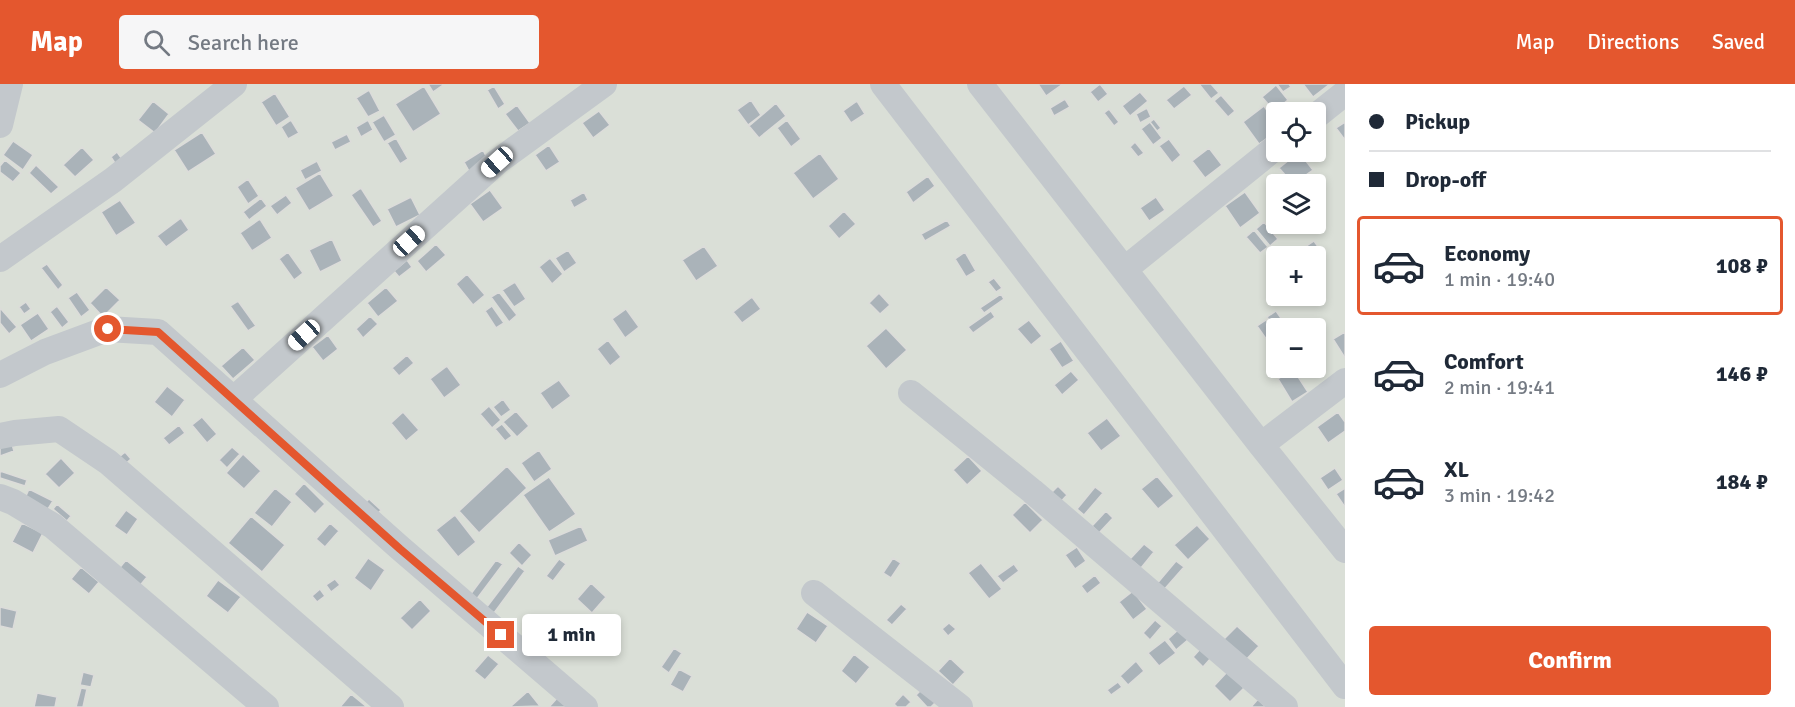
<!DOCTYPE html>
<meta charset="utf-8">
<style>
body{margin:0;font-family:Signika,sans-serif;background:#f6f6f7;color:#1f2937;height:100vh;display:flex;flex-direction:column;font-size:22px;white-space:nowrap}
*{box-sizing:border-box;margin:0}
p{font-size:20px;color:#747a83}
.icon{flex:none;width:33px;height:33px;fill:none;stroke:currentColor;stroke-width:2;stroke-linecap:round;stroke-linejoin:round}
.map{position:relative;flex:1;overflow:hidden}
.panel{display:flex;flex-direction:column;background:#fff;width:450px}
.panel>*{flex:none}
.guide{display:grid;align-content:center;height:132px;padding:0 24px;background:#fff}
.fabs{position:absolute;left:1266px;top:18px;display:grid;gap:12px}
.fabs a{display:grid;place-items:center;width:60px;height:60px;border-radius:6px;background:#fff;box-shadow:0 3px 9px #0003;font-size:30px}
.end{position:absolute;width:27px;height:27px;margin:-14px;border:8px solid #e4572e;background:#fff;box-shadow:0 0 0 3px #fff}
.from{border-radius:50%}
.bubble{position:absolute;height:42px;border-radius:6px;background:#fff;box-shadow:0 3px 9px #0003;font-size:20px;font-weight:800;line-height:42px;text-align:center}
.car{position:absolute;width:18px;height:36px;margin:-18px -9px;border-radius:8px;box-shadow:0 0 4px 2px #0007;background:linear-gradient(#fff 24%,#345 0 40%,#fff 0 76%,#345 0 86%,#fff 0)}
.guide b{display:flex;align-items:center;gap:21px;height:57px;font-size:22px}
.guide b+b{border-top:2px solid #e0e1e3}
.guide i{width:15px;height:15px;background:#1f2937}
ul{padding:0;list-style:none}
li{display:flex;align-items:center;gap:18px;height:99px;margin:0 12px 9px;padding:0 12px;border:3px solid transparent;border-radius:6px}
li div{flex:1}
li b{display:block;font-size:22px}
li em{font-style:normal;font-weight:800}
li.on{border-color:#e4572e}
li>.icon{width:54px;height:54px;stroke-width:1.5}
.button{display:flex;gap:12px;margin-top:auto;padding:12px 24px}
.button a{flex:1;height:69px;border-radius:6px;background:#e4572e;color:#fff;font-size:24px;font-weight:800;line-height:69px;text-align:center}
header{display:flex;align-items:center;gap:36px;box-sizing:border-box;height:84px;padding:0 30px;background:#e4572e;color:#fff}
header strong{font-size:28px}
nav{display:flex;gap:33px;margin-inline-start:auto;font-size:21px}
.search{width:420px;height:54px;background:#f6f6f7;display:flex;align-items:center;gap:15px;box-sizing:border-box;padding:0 21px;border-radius:6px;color:#747a83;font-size:22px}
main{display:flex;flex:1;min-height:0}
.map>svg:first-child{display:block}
</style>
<header>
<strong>Map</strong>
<div class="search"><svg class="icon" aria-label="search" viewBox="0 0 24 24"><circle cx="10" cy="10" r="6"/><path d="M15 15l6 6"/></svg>Search here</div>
<nav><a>Map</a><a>Directions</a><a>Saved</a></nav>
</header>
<main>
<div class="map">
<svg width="1345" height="623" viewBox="0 0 1345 623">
<rect width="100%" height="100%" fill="#fafaf8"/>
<path fill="#dadfd7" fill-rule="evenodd" d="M0,0H1345V623H0ZM1276,28H1316V68H1276ZM1276,100H1316V140H1276ZM1276,172H1316V212H1276ZM1276,244H1316V284H1276Z"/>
<path fill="#aab3b9" stroke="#dcdcda" stroke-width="1.5" d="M428,0H442L443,1L433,8Z
M1038,0H1063L1046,12Z
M1100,0L1108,10L1098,18L1090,8Z
M1199,0H1211L1219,9L1211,15Z
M1277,0H1289L1291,3L1283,8Z
M1303,0H1330L1313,13Z
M1276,1L1288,16L1274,27L1262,13Z
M424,2L441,30L413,48L395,20Z
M494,2L505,20L498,25L487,6Z
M1184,2L1192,11L1174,25L1166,16Z
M369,6L380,27L368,33L356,14Z
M1140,8L1148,17L1130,32L1122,22Z
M275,9L290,33L276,42L261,18Z
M1221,11L1235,27L1228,33L1214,17Z
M1065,15L1070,23L1054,32L1050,24Z
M751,16L761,31L748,41L737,26Z
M153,17L169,30L155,49L138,36Z
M857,17L865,30L851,39L843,27Z
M776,19L786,32L759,54L749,42Z
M517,21L530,39L518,47L505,30Z
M1264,22L1276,40V48L1259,60L1243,38Z
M1147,24L1151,33L1140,39L1136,30Z
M1109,25L1119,38L1114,42L1104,29Z
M599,27L610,41L593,54L582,39Z
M384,31L396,51L384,58L372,38Z
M1154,35L1161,44L1157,47L1150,38Z
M291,36L299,49L288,55L281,43Z
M368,36L373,46L361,53L356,43Z
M787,36L801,55L791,63L777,44Z
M1150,38L1162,54L1153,61L1141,45Z
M1345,38V56L1336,44Z
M202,48L216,70L188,88L174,66Z
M347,50L351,58L335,66L331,58Z
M396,54L408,75L400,80L387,59Z
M1169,55L1181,71L1172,79L1159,62Z
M13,57L33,71L23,86L3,71Z
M1135,58L1144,69L1138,73L1130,63Z
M549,61L560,78L546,87L535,71Z
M82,63L94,76L75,93L63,81Z
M1209,64L1222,81L1205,94L1192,77Z
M483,66L489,78L470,89L464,78Z
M117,68L125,79L118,84L111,73Z
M1299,68L1313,86L1293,100L1279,84Z
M820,69L839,95L813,115L793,89Z
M5,76L21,89L13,98L0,88V82Z
M317,77L322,87L305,96L300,86Z
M36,81L59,103L51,110L29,89Z
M320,89L334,112L309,127L295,104Z
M928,92L935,102L913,119L906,108Z
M248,95L259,112L248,120L237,103Z
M361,104L382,137L373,143L351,111Z
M490,106L503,124L483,138L470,120Z
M584,108L588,116L574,124L570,116Z
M1245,108L1260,129L1240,144L1225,122Z
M286,111L292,119L277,131L270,122Z
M411,113L420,131L396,143L387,125Z
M1156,113L1165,126L1149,137L1140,124Z
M261,114L267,122L249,136L243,128Z
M120,116L136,139L116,152L101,128Z
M844,127L856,140L839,155L828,142Z
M181,134L189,146L166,163L157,152Z
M260,135L272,154L252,167L240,149Z
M947,136L951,142L925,157L921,150Z
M1264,138L1278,155L1270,162L1256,145Z
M1254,146L1268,163L1260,169L1246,153Z
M332,155L342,177L320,188L309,166Z
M1314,157L1324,171L1316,177V172H1303L1299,167Z
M436,160L446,171L426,188L417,177Z
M704,162L718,182L696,197L682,176Z
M568,166L577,179L564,188L555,174Z
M288,168L303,189L294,196L279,175Z
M965,168L976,187L966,193L955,175Z
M550,174L563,190L552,200L539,183Z
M407,176L412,183L399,193L394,187Z
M47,180L63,201L58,206L41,184Z
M467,190L485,211L473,221L456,200Z
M994,194L1002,204L996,208L988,198Z
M515,198L526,215L514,223L502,206Z
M106,203L120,216L103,233L90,219Z
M386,203L398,217L378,233L367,219Z
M77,208L90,226L81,233L68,214Z
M499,208L517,231L509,238L491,213Z
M879,209L890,221L880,230L869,219Z
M1001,210L1004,215L984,229L980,224Z
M752,213L761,225L742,239L733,228Z
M238,217L256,242L248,247L230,222Z
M26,218L31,225L24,230L19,223Z
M57,222L69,238L62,244L50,228Z
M492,222L504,239L496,244L485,227Z
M0,224L17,243L9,250L0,239Z
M626,225L639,243L625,254L612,235Z
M991,227L995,233L973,249L968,243Z
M1276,227L1288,244H1276V246L1267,233Z
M38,229L49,245L31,257L20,241Z
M370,232L378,240L363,254L356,245Z
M1029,236L1042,252L1031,261L1017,245Z
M1266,236L1276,251V254L1269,259L1257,242Z
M886,244L907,266L886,285L866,262Z
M1345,248V274L1333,255Z
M328,251L338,265L323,277L312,263Z
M608,256L621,273L610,282L597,265Z
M1061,257L1074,277L1062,284L1049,265Z
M243,263L255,276L233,295L221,282Z
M407,271L414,279L399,292L392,284Z
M447,282L461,301L444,314L430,295Z
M1293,285L1308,308L1292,318L1278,295Z
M1071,287L1079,296L1062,311L1054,301Z
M559,296L571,312L552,326L540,309Z
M167,302L185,316L172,333L154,318Z
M503,315L511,326L501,333L493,323Z
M489,322L501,336L492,344L480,330Z
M516,327L529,342L517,353L503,338Z
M403,328L419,346L406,357L391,339Z
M1338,328L1345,338V347L1328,359L1317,343Z
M202,333L217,350L207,359L192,341Z
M1107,334L1121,352L1101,367L1087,349Z
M502,340L512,352L505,357L495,345Z
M179,341L185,349L169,361L163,354Z
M11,357L14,367L0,372V360Z
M232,363L240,370L227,384L219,376Z
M539,366L552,385L534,398L521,379Z
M125,368L131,375L124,381L118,374Z
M243,370L261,387L244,405L226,389Z
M968,372L982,387L967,401L953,386Z
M61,374L75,389L59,404L45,390Z
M507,382L527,404L479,449L459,427Z
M1335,384L1343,396L1328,406L1320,394Z
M0,387L27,396L25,402L0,394Z
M1157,392L1174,412L1158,425L1141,405Z
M549,393L576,430L549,448L523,411Z
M304,399L325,420L315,430L294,410Z
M1058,402L1067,411L1057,422L1047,413Z
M1095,403L1103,409L1084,431L1077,425Z
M275,404L292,418L272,443L254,429Z
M1345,404V423L1336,410Z
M29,405L53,417L48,425L25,414Z
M369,415L381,426L373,434L361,423Z
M1025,418L1043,436L1030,449L1012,431Z
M57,420L71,432L67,437L53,425Z
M126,426L138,435L127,451L114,442Z
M1106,427L1113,434L1099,449L1092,442Z
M455,431L476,458L458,473L436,446Z
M251,432L285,461L262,488L228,459Z
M22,439L43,449L33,469L12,458Z
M330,439L339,447L325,463L316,455Z
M1197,441L1210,455L1188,476L1174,461Z
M581,442L588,457L555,472L548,456Z
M519,458L532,471L522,482L509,469Z
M1144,460L1154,468L1141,484L1130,475Z
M1077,463L1086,477L1075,485L1065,471Z
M368,474L385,486L371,507L354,494Z
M893,474L901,479L891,494L883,489Z
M559,475L566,480L553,497L546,492Z
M126,476L147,493L138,504L117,487Z
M496,476L503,480L476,516L470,511Z
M1176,477L1184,483L1162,508L1155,502Z
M981,479L1002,505L989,515L968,489Z
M1014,480L1019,487L1003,499L997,492Z
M518,482L525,487L494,529L486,524Z
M81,483L99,498L89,510L71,495Z
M1095,491L1101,499L1087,510L1081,502Z
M335,495L340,501L331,508L326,501Z
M218,496L241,513L228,529L206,512Z
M591,499L606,513L592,529L577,515Z
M320,505L325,512L317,518L312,512Z
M1133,507L1147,525L1133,536L1119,518Z
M420,515L431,527L412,546L400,534Z
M901,520L907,525L892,541L886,536Z
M0,523L17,527L13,545L0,542Z
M807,528L828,542L816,559L796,545Z
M1155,536L1162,542L1150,556L1143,549Z
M949,539L956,545L948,552L942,545Z
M1237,542L1259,562L1243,579L1221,558Z
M1180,544L1189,555L1176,566L1168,555Z
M1165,556L1176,569L1159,582L1148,569Z
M674,564L682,569L669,589L661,583Z
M1201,564L1211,574L1203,583L1193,573Z
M854,570L870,583L856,600L841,587Z
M488,571L499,580L485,596L474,587Z
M950,574L965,588L953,601L938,587Z
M1136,577L1144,587L1128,601L1120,592Z
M679,585L692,592L683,608L670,601Z
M1228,587L1244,604L1230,618L1214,602Z
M83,588L94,591L91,603L80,601Z
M1118,598L1122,603L1111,611L1107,606Z
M924,603L937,617L931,623H927L916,611Z
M81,604L87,605L83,623H76Z
M528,607L540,622L510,623Z
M37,609L57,613L55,623H34Z
M351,610L367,623H340Z
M903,610L911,618L906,623H897L894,620Z
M559,612L568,620L565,623H549Z
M1258,615L1266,623H1251Z"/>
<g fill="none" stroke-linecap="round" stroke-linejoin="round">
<path stroke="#c3c8cc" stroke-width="26" d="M883,0L1345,602
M980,0L1261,361L1345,466
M1316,32L1345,9
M0,41L10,0
M0,175L113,96L234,0
M1125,185L1276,63
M0,291L45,268L107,245L158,248L400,464L585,623
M911,309L1032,407L1285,623
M234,315L497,78L604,0
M0,352L15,349L59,345L108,378L391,623
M1261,361L1345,297
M0,413L13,418L53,442L266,623
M814,509L960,623"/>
</g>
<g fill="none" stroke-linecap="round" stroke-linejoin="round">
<path stroke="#e4572e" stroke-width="8" d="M108,245L158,248L400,465L501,551"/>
</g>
</svg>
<div class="fabs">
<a><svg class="icon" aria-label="locate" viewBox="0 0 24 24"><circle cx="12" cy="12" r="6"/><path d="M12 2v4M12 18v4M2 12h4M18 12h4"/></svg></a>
<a><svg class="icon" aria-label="layers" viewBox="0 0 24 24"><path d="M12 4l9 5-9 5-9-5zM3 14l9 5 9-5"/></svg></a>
<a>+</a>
<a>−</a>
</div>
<i class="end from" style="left:108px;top:245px"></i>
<i class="end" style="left:501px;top:551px"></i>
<div class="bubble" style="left:522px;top:530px;width:99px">1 min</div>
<i class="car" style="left:497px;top:78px;rotate:228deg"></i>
<i class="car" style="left:409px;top:157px;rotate:48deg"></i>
<i class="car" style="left:304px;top:251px;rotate:228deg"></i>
</div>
<section class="panel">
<div class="guide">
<b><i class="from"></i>Pickup</b>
<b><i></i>Drop-off</b>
</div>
<ul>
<li class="on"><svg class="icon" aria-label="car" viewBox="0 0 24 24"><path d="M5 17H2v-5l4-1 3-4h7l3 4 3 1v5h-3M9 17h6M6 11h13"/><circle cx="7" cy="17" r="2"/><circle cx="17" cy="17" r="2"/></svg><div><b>Economy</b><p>1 min · 19:40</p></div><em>108 ₽</em></li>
<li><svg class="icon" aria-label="car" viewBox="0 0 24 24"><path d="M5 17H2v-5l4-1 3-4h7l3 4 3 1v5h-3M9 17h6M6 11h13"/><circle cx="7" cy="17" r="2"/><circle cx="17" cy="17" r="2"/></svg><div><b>Comfort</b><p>2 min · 19:41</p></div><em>146 ₽</em></li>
<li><svg class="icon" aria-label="car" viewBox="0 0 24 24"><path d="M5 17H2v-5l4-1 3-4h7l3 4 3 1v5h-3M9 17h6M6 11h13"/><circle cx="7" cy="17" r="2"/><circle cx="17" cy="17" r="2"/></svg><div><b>XL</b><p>3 min · 19:42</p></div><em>184 ₽</em></li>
</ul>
<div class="button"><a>Confirm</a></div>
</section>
</main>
